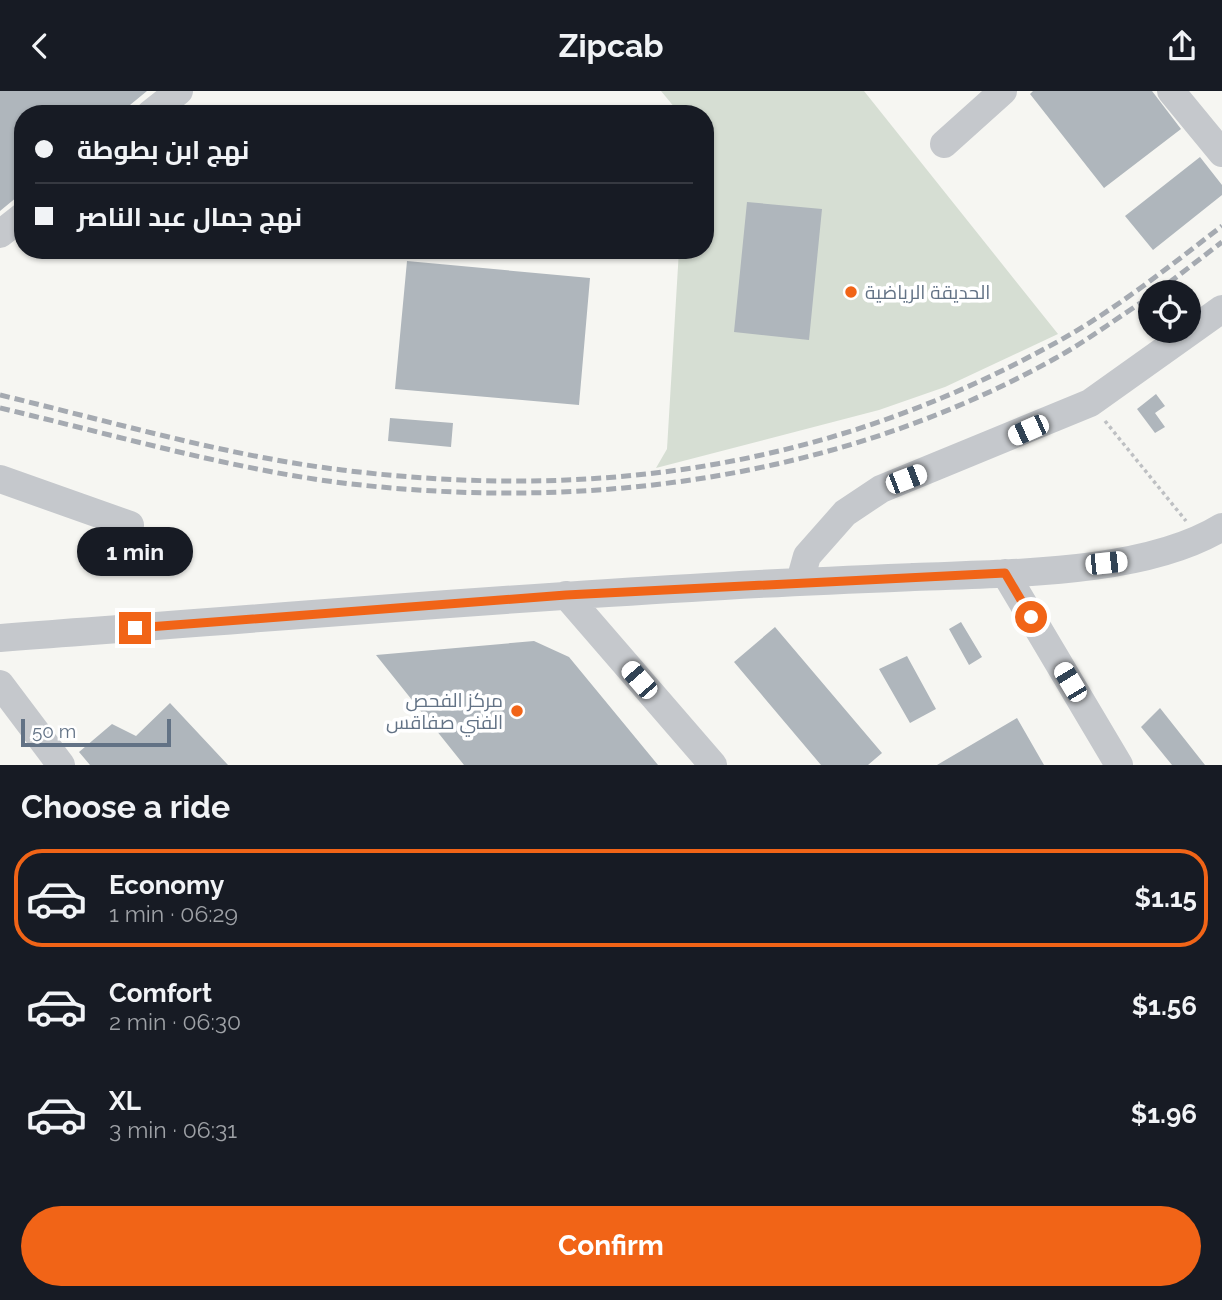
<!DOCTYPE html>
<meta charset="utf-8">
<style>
body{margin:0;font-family:Raleway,Cairo,sans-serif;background:#242831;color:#f1f3f6;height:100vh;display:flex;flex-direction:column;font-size:26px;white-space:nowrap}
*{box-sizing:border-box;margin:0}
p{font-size:23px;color:#9ea1a6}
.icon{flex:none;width:38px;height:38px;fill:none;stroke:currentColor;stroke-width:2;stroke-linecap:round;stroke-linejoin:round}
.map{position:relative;height:674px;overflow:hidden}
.drawer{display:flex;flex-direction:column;background:#171b24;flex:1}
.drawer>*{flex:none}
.top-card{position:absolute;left:14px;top:14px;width:700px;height:154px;border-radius:28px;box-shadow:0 2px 5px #0004;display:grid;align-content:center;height:154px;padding:0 21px;background:#171b24}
.tools{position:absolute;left:1138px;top:189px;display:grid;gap:14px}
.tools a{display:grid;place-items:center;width:63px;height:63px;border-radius:50%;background:#171b24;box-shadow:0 2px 5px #0004;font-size:35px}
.scale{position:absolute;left:21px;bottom:18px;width:150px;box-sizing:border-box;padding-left:7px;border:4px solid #627285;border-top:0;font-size:19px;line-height:24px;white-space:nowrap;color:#627285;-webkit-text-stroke:5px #fff;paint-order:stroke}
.end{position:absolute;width:32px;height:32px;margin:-16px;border:9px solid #f16417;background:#fff;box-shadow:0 0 0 4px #fff}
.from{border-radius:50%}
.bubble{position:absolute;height:49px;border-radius:24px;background:#171b24;box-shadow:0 2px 5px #0004;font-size:23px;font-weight:700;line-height:49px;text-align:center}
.car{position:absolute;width:21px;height:42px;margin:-21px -10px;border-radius:9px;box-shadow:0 0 5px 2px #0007;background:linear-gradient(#fff 24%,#345 0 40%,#fff 0 76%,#345 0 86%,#fff 0)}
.top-card b{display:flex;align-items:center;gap:24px;height:66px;font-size:26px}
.top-card b+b{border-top:2px solid #363941}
.top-card i{width:18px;height:18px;background:#f1f3f6}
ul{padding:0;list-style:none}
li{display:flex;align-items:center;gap:21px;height:98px;margin:0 14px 10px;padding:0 7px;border:4px solid transparent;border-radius:28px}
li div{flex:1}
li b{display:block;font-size:26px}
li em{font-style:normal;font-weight:700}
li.current{border-color:#f16417}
li>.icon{width:63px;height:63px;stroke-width:1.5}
h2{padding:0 21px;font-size:32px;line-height:84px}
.primary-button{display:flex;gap:14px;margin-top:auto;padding:14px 21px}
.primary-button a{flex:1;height:80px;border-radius:42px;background:#f16417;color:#fff;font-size:28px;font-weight:700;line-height:80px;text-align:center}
header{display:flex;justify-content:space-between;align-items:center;height:91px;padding:0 21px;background:#171b24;font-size:32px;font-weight:700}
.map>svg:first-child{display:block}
</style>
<header><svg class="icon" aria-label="back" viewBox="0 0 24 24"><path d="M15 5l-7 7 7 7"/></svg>Zipcab<svg class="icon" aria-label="share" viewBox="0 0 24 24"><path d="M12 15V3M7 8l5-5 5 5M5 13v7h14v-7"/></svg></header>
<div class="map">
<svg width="1222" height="674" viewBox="0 0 1222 674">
<rect width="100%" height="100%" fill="#f6f6f2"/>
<path fill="#d6ded3" d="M661,0H864L1058,243L945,296L879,319L656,377L667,358L679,159H705V23H680Z"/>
<path fill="#afb6bc" d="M0,0H147L119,23H23V101L0,120Z
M1033,0H1152L1181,38L1104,97L1030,3Z
M1200,66L1222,94V104L1153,159L1125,125Z
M747,111L822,118L809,249L734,241Z
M407,170L590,187L579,314L395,298Z
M1156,303L1165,315L1155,322L1165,336L1155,342L1137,318Z
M390,327L453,332L451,356L388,350Z
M961,531L982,566L969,574L949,538Z
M775,536L882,662L868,674H821L734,571Z
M534,550L569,566L658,674H464L376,564Z
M907,565L936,618L910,632L879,578Z
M170,612L228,674H90L79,661L112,633L136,645Z
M1160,617L1205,674H1172L1141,636Z
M1017,627L1044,674H937Z"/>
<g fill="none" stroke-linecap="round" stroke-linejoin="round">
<path stroke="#bec0c3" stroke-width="3.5" stroke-dasharray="3.5 3.5" stroke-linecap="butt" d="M1105,330L1186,430"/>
<path stroke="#c5c8cc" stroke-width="28" d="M1171,0L1222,62
M150,23L179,0
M944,53L1003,0
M0,143L23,125
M0,388L130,434
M1005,482L1119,674
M800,490L807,465L845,422L881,398L1090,312L1222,218
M566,504L713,674
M0,547C230,530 461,510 691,497C765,492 840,489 914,486C1005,482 1144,484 1222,436
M0,593L61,674"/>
<path stroke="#a5aab1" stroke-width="5" stroke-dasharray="10 5" stroke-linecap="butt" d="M1157,201L1222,151
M0,304C113,331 227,365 342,379C593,410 823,378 1046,257C1109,224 1166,178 1222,135
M0,317C111,343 223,376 335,391C581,422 835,390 1054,268C1087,250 1118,226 1150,206"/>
</g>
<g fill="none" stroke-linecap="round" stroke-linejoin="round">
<path stroke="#f16417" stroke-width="9" d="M135,537L566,504L1005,482L1031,526"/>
</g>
<g fill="#f16417" stroke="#fff" stroke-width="2.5">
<circle cx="851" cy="201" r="7"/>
<circle cx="517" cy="620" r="7"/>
</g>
<g text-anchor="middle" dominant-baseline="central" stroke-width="7" stroke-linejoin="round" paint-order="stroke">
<g font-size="19" fill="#627285" stroke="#fff" text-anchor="start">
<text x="865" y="201">الحديقة الرياضية</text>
<text x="503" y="609" text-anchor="end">مركز الفحص<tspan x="503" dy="22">الفني صفاقس</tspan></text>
</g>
</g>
</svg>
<div class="tools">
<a><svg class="icon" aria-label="locate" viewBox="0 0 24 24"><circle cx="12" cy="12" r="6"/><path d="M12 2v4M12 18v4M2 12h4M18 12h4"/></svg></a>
</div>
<div class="scale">50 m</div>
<i class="end from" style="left:1031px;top:526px"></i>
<i class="end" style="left:135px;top:537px"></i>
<div class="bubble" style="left:77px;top:436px;width:116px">1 min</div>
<i class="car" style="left:1028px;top:339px;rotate:246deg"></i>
<i class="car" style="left:906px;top:388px;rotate:69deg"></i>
<i class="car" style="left:1106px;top:472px;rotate:84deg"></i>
<i class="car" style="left:639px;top:589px;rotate:319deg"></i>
<i class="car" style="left:1070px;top:591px;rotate:329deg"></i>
<div class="top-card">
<b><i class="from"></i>نهج ابن بطوطة</b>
<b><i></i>نهج جمال عبد الناصر</b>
</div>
</div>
<section class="drawer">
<h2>Choose a ride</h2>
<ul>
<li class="current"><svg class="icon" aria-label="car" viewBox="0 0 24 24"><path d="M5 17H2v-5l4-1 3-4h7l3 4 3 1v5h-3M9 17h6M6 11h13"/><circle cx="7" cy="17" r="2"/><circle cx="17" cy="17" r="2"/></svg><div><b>Economy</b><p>1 min · 06:29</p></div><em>$1.15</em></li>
<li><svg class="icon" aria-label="car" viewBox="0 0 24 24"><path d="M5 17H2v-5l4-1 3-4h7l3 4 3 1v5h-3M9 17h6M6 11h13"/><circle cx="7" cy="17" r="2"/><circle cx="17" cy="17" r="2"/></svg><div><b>Comfort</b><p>2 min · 06:30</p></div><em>$1.56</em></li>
<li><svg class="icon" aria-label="car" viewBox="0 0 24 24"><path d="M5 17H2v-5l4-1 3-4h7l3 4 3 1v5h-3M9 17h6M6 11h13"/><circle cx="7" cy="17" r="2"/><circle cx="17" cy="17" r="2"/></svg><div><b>XL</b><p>3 min · 06:31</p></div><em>$1.96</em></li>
</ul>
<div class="primary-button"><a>Confirm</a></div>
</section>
